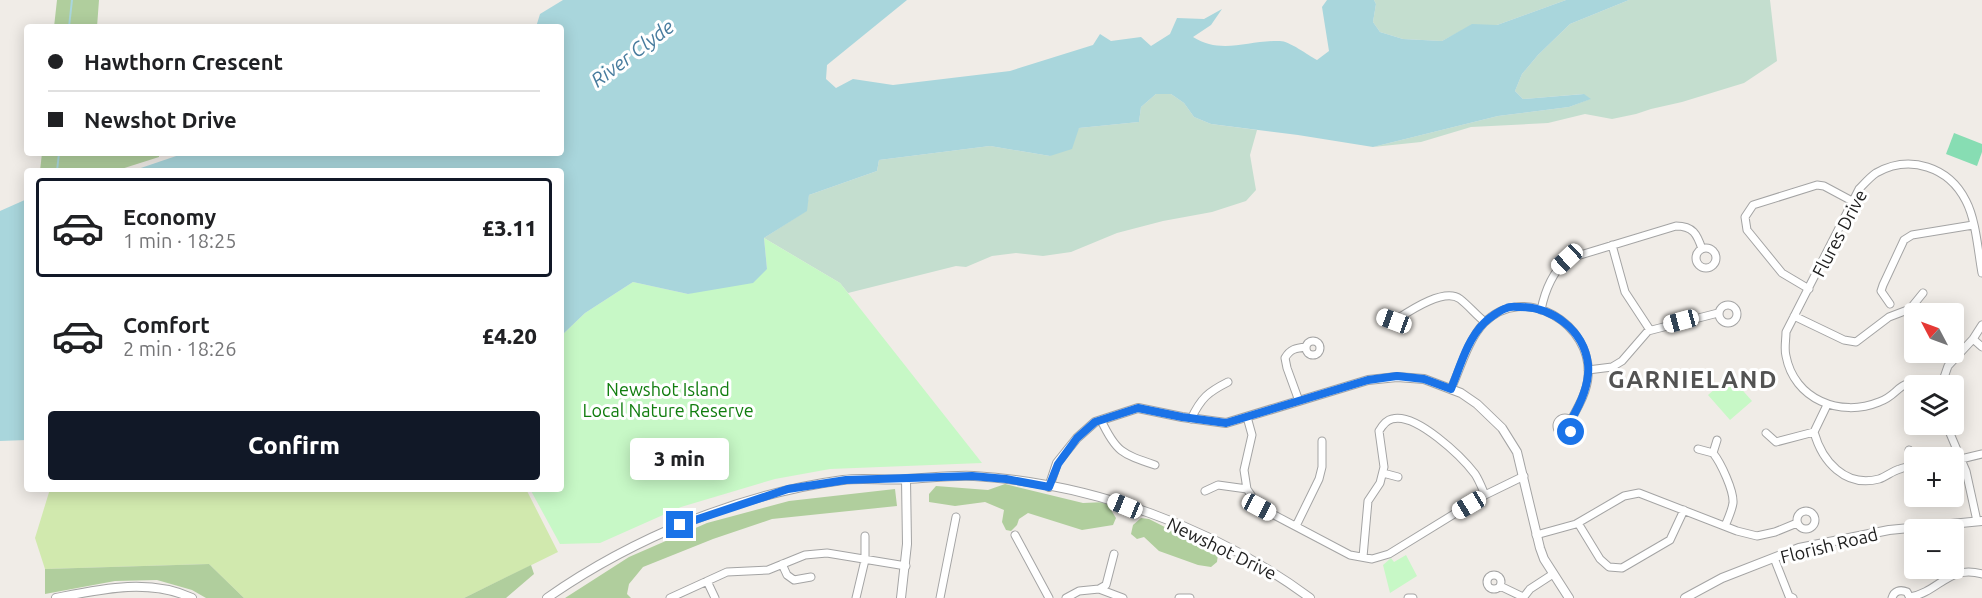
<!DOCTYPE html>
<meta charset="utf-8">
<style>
body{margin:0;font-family:Ubuntu,sans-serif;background:#f6f6f6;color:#202124;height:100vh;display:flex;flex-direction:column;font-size:22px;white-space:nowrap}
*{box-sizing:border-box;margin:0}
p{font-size:20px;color:#757577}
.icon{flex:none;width:33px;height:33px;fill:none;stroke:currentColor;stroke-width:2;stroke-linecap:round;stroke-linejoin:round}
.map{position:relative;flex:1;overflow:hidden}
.drawer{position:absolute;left:24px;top:168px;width:540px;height:324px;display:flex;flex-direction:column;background:#fff;border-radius:6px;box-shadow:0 3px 15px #0003}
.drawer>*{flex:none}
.guide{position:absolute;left:24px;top:24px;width:540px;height:132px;border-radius:6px;box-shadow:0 3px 15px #0003;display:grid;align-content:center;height:132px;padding:0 24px;background:#fff}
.needle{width:39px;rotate:311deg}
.fabs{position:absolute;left:1904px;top:303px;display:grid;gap:12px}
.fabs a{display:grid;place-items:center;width:60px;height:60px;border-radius:6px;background:#fff;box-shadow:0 3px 15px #0003;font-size:30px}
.end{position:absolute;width:27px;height:27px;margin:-14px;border:8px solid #1a73e8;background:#fff;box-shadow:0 0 0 3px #fff}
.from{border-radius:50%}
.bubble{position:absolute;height:42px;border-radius:6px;background:#fff;box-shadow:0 3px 15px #0003;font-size:20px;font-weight:800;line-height:42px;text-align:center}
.car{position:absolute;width:18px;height:36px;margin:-18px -9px;border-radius:8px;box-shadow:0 0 4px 2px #0007;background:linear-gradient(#fff 24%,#345 0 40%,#fff 0 76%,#345 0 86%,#fff 0)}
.guide b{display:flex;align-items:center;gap:21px;height:57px;font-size:22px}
.guide b+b{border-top:2px solid #e0e0e0}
.guide i{width:15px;height:15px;background:#202124}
ul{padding:10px 0 0;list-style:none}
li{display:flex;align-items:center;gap:18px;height:99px;margin:0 12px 9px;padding:0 12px;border:3px solid transparent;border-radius:6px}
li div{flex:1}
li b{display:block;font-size:22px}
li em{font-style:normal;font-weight:800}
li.selected{border-color:#111827}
li>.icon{width:54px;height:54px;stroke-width:1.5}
.action{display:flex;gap:12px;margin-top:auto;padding:12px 24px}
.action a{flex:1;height:69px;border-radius:6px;background:#111827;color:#fff;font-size:24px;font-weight:800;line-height:69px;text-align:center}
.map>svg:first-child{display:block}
</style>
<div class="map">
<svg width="1982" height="598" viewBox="0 0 1982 598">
<rect width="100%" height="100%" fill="#f0ece7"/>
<path fill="#d1e9ae" d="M50,489H526L558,552L464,598H244L209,564L45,569L35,538Z"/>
<path fill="#b0ce9d" d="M57,0H99L97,27H54Z
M42,153H159V157L115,171H40Z
M1005,484L1083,503L1106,502L1116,518L1113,525L1082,530L1028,513L1019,519L1017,525L1011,531L1006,530L1002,522L1004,510L985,502L955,506L929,502V494L936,486L988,490Z
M895,489L897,506L772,519L713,539L643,567L629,584L627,594L631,598H565L629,557L707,523L789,501Z
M1141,518L1149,519L1218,554L1217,562L1211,567L1198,565L1159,551L1144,537L1137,539L1131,534L1133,525Z
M209,564L244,598H206L192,590L157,580L115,581L45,594V569Z
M531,565L534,574L506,598H464Z"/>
<path fill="#c4decf" d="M1374,0H1566L1497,25H1472L1442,41L1403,39L1380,32L1373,22L1376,4Z
M1629,0H1770L1777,61L1744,83L1682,102L1651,109L1636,114L1612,119L1585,114L1548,123L1471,127L1421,142L1373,147L1498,116L1569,107L1590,99L1583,94L1523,99L1515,91L1522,74L1538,55L1570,24Z
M1156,94H1171L1184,103L1194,117L1211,124L1257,130L1250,155L1256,190L1246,201L1212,212L1163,221L1117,233L1071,252L1043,256L1016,253L992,256L966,267L956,266L848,293L840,283L764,238L806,211L809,195L877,171L879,160L990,146L1050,156L1079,128L1139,122L1141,107Z"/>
<path fill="#c7f8c6" d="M764,238L840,283L982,463L830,469L775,479L681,507L600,543L560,544L530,489H561V336L585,313L633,282L688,294L767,269Z
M1730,376L1752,401L1730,420L1708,395Z
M1406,555L1417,576L1390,593L1383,565L1391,558L1394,562Z"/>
<path fill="#87ddb3" d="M1954,133L1982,144V152L1977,166L1946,154Z"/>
<path fill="#a9d6dc" d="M563,0H907L827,65L826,79L836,88L853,79L893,85L1010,71L1093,45L1100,34L1111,41L1141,37L1151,46L1170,34L1177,18L1204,19L1222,9L1211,25L1193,37C1221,55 1249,40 1280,41C1289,41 1308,55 1317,60L1329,51L1322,7L1327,0H1374L1376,4L1373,22L1380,32L1403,39L1442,41L1472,24L1497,25L1566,0H1629L1570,24L1538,55L1522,74L1515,91L1523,99L1584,94L1591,99L1569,107L1498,116L1373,147L1298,135L1211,124L1194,117L1184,103L1171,94H1156L1141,107L1139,122L1079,128L1072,149L1050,156L990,146L879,160L877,171L809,195L807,211L764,238L767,269L753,283L688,294L633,282L585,313L561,336V171H132L185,153H561V27H536L540,14Z
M27,199V440L0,441V211Z"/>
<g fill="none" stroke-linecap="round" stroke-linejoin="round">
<path stroke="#a9d6dc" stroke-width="2" d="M69,27L72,0
M57,171L59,153"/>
<g stroke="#a4a4a4" stroke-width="9">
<path id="minor" d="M1612,245L1625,292L1650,330
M1696 258a10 10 0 1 1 20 0a10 10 0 1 1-20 0Z
M1809,289L1782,273L1747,230L1745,217L1753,205L1817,185L1824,186L1852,201
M1890,304L1881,291L1883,285L1904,240L1912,235L1973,225
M1719 314a9 9 0 1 1 18 0a9 9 0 1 1-18 0Z
M1541,310C1545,290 1552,273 1567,259L1676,226C1693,226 1697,234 1702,249
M1794,316L1844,340L1856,342L1889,317L1910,309L1923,293
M1382,317L1394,321C1408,312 1444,287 1460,299C1469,306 1476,315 1485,322
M1973,339L1982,347
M1306 348a7 7 0 1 1 14 0a7 7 0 1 1-14 0Z
M1588,370L1612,367L1622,361L1648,331L1718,313
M1928,386C1896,377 1902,394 1879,402C1840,418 1794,399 1786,356C1784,349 1786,340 1786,332L1859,189C1864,184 1870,177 1876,173C1910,154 1949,167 1966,201C1976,220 1978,251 1982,273
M1941,386L1948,366L1973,339L1982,325
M1451,389C1461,367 1468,340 1484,323C1524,282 1593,324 1588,377C1587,392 1578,407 1571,420
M1299,401L1287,368L1285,358C1290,349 1296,348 1306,347
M1827,405L1814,432C1822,461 1845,488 1879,479C1886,477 1892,471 1900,469C1904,467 1910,467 1914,467
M1247,417L1252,435L1244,470L1247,489L1259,507L1350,555L1372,559L1389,554L1485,495L1524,476
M1557 426a8 8 0 1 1 16 0a8 8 0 1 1-16 0Z
M1191,419C1201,398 1208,392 1228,382
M1101,420C1116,452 1122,454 1155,465
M1946,424L1966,471L1977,521
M1766,433L1776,442L1814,432
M1717,440L1713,453C1721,463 1734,491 1733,503C1732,510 1728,519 1725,526
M1698,449L1713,453
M1909,450L1912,467
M1961,459L1982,454
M1383,473L1398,477
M1205,491L1218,485L1247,489
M1797 520a9 9 0 1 1 18 0a9 9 0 1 1-18 0Z
M1578,523L1600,559L1609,567L1622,568L1670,540L1684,510
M1296,526L1319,479L1322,467V441
M1015,535L1049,598
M1536,535L1576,524L1624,496L1639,493L1737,531L1757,536L1775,532L1797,523
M1363,557L1368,501L1380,483L1384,467L1379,431C1382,426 1386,420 1392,419C1416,412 1462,457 1475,474C1479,480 1482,488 1485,495
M1774,558L1789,596L1793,598
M782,564L787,575L794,580L811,577
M1487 582a7 7 0 1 1 14 0a7 7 0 1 1-14 0Z
M707,581L715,598
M1500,586L1523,597
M1099,589L1123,598
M1910,597C1939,592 1949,564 1982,574
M670,598L727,572L768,570L805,555L827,553L906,566
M856,598L865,560V536
M940,598L956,517
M1066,598L1079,591L1099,589L1106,585L1114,554
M1179,598H1190
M1408,598H1413
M1523,598L1530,589L1553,574
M1892,598C1894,591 1900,589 1907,592L1910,598"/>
</g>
<g stroke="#a4a4a4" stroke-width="10">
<path id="tertiary" d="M1049,487L1057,463L1077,438L1095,422L1138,408L1182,417L1226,423L1368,380L1397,377L1424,379L1461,393L1477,404L1502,428L1517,452L1540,548L1544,559L1569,598
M56,598C101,589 149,578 192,598
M547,598C633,538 739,494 843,480C864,477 885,481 906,479C929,478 951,475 974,476C1091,483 1216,528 1310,598
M901,598L907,544L906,479
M1685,598L1722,578L1799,548L1889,530L1982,521"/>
</g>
<use href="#minor" stroke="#fff" stroke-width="7"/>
<use href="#tertiary" stroke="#fff" stroke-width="8"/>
</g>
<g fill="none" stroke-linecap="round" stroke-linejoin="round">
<path stroke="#1a73e8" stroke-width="8" d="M680,525L788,489L846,480L972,476L1006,479L1049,487L1058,464L1077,438L1095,422L1138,408L1182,417L1226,423L1368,380L1397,376L1424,379L1451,389C1460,367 1467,340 1484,323C1489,318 1500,310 1507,308C1510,306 1516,307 1520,307C1552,307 1584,330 1588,364C1590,383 1581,403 1571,420L1573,427L1571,432"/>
</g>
<g text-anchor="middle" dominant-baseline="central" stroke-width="6" stroke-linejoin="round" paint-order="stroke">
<g font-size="18" fill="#202020" stroke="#fff">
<text transform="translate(1839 233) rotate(-62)">Flures Drive</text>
<text transform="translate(1829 545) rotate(-14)">Florish Road</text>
<text transform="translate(1222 548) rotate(26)">Newshot Drive</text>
</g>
<g font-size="18" fill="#117d0f" stroke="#fff">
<text x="668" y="389">Newshot Island<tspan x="668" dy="21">Local Nature Reserve</tspan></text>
</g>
<g font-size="20" font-style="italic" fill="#487c9e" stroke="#fff">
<text transform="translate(632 53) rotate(-37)">River Clyde</text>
</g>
<g font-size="24" font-weight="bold" letter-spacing="1.5" fill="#535353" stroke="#fff">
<text x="1693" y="379">GARNIELAND</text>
</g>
</g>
</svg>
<div class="fabs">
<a><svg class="needle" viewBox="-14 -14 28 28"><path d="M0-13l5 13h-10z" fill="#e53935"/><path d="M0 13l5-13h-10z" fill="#757577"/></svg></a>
<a><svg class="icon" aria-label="layers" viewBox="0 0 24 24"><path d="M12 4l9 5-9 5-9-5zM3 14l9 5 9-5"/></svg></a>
<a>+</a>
<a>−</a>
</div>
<i class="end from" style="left:1571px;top:432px"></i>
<i class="end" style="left:680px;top:525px"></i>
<div class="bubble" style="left:630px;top:438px;width:99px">3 min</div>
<i class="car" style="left:1567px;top:259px;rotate:227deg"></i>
<i class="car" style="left:1394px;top:321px;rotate:290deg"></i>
<i class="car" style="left:1681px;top:321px;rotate:255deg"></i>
<i class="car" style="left:1469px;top:505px;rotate:239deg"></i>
<i class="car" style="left:1125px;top:506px;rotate:292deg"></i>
<i class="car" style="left:1259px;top:507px;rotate:118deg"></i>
<div class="guide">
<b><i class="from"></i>Hawthorn Crescent</b>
<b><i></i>Newshot Drive</b>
</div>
<section class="drawer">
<ul>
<li class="selected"><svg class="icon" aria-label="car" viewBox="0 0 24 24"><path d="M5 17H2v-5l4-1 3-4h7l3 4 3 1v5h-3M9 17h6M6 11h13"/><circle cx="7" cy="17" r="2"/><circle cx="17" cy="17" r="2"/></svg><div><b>Economy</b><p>1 min · 18:25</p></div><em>£3.11</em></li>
<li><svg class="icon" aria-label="car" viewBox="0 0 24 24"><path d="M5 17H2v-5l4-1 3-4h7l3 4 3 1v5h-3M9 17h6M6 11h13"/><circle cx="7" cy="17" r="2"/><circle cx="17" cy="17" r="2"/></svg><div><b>Comfort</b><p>2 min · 18:26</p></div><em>£4.20</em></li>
</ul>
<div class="action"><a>Confirm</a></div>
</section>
</div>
